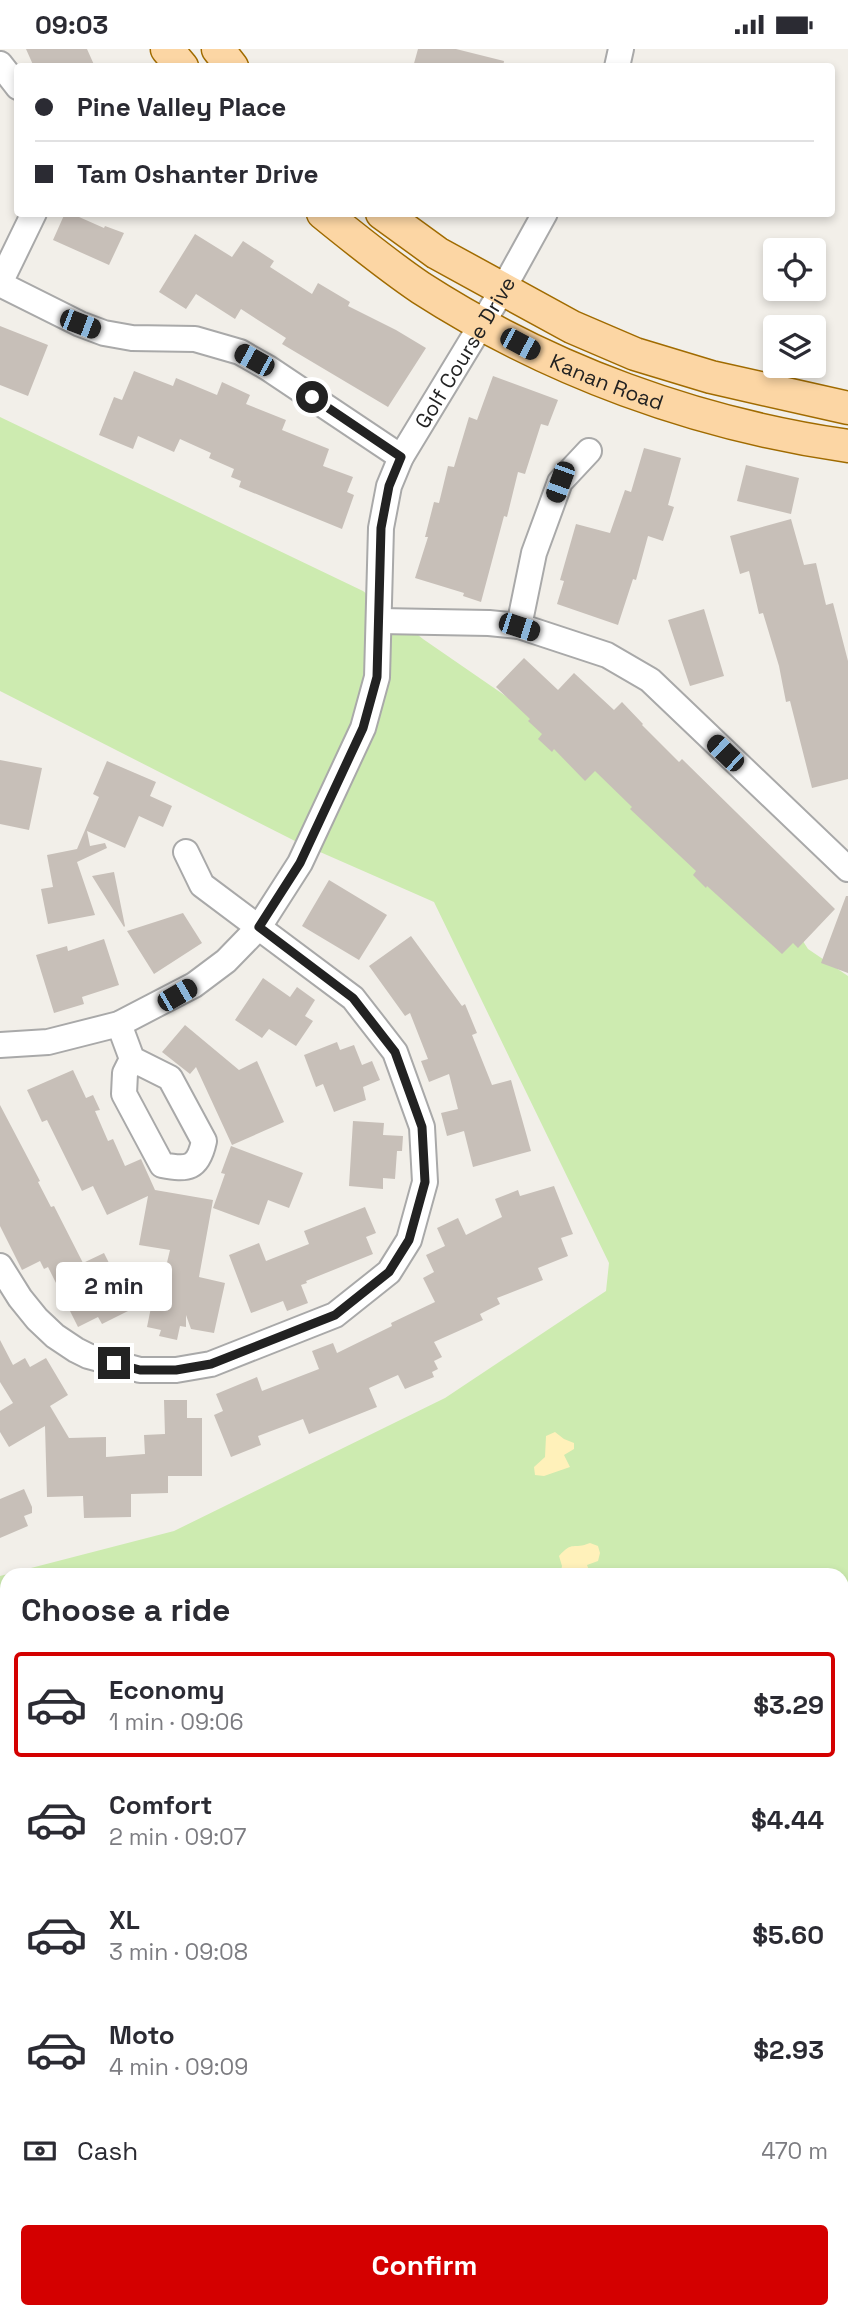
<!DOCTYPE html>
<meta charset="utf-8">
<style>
body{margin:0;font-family:"Space Grotesk",sans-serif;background:#f7f7f7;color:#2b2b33;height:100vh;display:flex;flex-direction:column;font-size:26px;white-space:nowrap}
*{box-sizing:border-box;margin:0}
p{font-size:23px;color:#7c7c81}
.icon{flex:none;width:38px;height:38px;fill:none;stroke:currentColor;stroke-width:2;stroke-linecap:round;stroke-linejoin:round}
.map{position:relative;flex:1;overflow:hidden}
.side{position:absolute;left:0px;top:1519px;width:849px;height:751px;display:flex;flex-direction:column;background:#fff;border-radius:21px 21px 0 0;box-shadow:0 4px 10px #0003}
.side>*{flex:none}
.guide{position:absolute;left:14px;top:14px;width:821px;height:154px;border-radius:7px;box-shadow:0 4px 10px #0003;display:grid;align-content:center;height:154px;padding:0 21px;background:#fff}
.fabs{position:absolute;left:763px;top:189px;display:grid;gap:14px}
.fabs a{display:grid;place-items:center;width:63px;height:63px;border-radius:7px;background:#fff;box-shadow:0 4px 10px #0003;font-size:35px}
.end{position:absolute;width:32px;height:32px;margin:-16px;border:9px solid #222;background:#fff;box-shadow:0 0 0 4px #fff}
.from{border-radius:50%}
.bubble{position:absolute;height:49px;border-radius:7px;background:#fff;box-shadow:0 4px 10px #0003;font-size:23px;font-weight:700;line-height:49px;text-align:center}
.car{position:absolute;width:21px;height:42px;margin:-21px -10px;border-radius:9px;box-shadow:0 0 5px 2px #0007;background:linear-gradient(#222 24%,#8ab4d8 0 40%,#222 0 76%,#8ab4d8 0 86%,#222 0)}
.guide b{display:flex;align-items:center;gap:24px;height:66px;font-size:26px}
.guide b+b{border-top:2px solid #e1e1e2}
.guide i{width:18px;height:18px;background:#2b2b33}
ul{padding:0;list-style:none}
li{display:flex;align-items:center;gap:21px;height:105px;margin:0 14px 10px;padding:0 7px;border:4px solid transparent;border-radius:7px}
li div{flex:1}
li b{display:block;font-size:26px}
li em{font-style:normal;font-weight:700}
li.on{border-color:#d40000}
li>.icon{width:63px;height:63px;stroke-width:1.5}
h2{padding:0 21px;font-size:32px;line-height:84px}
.pay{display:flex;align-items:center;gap:18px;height:77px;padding:0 21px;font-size:26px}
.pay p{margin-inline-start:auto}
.action{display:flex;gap:14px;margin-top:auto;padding:14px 21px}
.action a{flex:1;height:80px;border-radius:7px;background:#d40000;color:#fff;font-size:28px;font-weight:700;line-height:80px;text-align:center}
.status{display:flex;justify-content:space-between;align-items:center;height:49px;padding:0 35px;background:#fff;direction:ltr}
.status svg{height:19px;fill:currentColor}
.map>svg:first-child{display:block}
</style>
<div class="status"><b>09:03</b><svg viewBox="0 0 49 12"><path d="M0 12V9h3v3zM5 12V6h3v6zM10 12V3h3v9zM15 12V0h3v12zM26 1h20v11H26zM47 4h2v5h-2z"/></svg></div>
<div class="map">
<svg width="848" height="2269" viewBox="0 0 848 2269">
<rect width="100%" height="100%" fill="#f2efe9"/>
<path fill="#cdebb0" d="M0,368L363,542L423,590L536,668L733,783L808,900L848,927V2269H799L800,2263H842V1526H7V1886L0,1888V1527L174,1482L445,1349L606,1242L609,1214L434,853L295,792L0,642Z"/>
<path fill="#fff1ba" d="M555,1383L564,1390L574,1394V1400L564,1406L570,1418L544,1427L535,1426L534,1418L545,1408L546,1387Z
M590,1494L598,1497L600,1504L598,1512L587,1516L591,1526H560L562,1517L559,1507C573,1491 573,1501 590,1494Z"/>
<path fill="#c7bfb8" d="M26,0H87L95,18H34Z
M418,0H456L504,12L503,18H413Z
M65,164H70L104,179L105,177L124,184L109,216L53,191Z
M195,185L232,208L243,192L274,212L270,218L312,245L318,234L350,253L348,257L396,281L426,299L388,358L282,295L286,289L241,260L235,270L196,245L186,260L159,243Z
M0,277L48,296L28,347L0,336Z
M134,322L173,337L176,329L217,346L222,333L250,346L246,355L286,371L282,381L329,400L323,417L353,428L347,443L354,446L342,480L239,438L241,432L231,428L234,420L209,409L211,404L180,390L174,403L138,387L133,400L99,386L114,348L122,351Z
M493,327L558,351L548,377L541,375L525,425L518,423L507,468L504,467L481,553L463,547L464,544L415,529L428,488H425L434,453L439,454L448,417L454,418L469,368L477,371Z
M644,399L681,409L668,456L674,458L663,492L648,487L636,531L633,530L618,576L557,555L564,532L560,531L576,475L610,484L625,441L631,443Z
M746,416L799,429L791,465L737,452Z
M791,470L804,516L816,514L826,556L833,554L848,612V730L812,739L790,652L786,653L779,617L763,564L759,565L749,522L740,525L730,487Z
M704,560L724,627L690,637L668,571Z
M524,609L558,641L574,624L614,661L622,653L643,675L642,676L679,713L682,710L835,860L798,899L793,894L782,905L707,837L706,839L693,826L696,822L630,760L632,758L595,722L585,732L554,700L552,703L538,690L542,685L528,672L530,670L496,638Z
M0,711L42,719L29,781L0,775Z
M107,712L156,733L150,747L172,757L163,778L139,767L125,799L87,782L90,797L105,794L107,799L77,813L95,866L48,875L41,840L53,838L47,806L77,800L99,748L93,745Z
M114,823L125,877L124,878L92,827Z
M329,831L387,866L359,911L302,877Z
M846,847H848V924L821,914Z
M183,864L202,894L154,925L127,882Z
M411,887L462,957L465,955L477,984L472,986L492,1036L511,1031L531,1102L473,1118L464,1082L447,1087L441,1064L458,1060L449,1025L429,1033L421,1012L428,1010L410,964L405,967L369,917Z
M104,890L119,936L82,948L84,955L54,964L36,906L67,897L68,902Z
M263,929L290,948L297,938L315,951L305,967L313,972L296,997L269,980L262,989L235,971Z
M185,976L239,1021L257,1012L284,1073L232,1096L196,1018L190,1025L162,1003Z
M337,993L340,1001L354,996L362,1016L372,1012L380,1031L363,1038L366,1051L334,1063L323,1035L316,1038L304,1006Z
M73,1021L86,1049L93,1046L100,1061L95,1062L108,1092L113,1090L125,1117L141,1110L155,1141L213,1151L199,1228L225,1234L214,1284L191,1280L186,1266V1278L180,1277L177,1291L159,1287L161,1281L147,1278L157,1229L163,1230L170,1201L139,1196L148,1147L107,1166L93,1137L82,1142L47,1071L42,1073L27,1041Z
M0,1056L40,1132L38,1133L51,1158L54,1157L83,1214L104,1204L132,1260L102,1275L98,1268L78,1278L48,1218L44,1220L40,1212L22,1221L0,1177Z
M353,1072L384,1074L383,1086L403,1087L402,1102H397L395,1130L383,1129V1140L349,1137Z
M231,1097L303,1124L289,1159L268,1151L259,1176L213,1159L225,1125L221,1124Z
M554,1137L573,1185L561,1189L568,1207L538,1219L543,1231L497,1249L500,1255L480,1265L483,1271L434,1293L442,1308L434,1312L438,1320L432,1323L434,1328L405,1340L398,1326L369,1339L377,1358L309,1385L303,1370L258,1387L261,1396L231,1408L214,1366L223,1362L216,1345L257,1328L262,1342L319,1320L312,1302L333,1294L337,1304L392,1277L391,1274L435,1253L423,1229L434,1223L426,1206L445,1197L437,1179L458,1169L466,1186L502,1168L495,1150L518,1141L520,1147Z
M365,1158L376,1184L366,1188L373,1205L306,1232L307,1234L301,1236L308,1254L287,1262L283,1252L251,1264L229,1206L259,1194L266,1212L309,1195L304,1182Z
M0,1291L13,1316L25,1309L30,1318L46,1309L68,1346L50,1357L69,1389L106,1388V1408L145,1405L144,1386L165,1385L164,1351H187V1369H202V1427H168V1444L131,1445V1468L84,1469L83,1447L47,1448L45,1377L9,1398L0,1383V1362L13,1354L0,1333Z
M24,1440L32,1458V1464L24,1467L28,1477L0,1489V1450Z"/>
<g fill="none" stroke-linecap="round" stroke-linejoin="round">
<g stroke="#a9a9a9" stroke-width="28">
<g id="minor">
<path d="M0,15L18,38"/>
<path d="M617,18L621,0"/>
<path d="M0,234L34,164"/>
<path d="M0,235L80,275L104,284L132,289L195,290L240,303L268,319L401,408"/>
<path d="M380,572L489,574L519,577L607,606L650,631L848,820"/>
<path d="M519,577L534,504L560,433L589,402"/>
<path d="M119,975L132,1010L170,1029L204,1092C198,1120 188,1121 162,1116L124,1045L125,1024L132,1010"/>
<path id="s1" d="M0,996L48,993L119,975L194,936L226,912L259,878L300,814L363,679L377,628L381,479L389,437L401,408L503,240L545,164"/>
<path d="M0,1217L20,1249L37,1270L55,1287L76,1301L88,1307L140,1321H176L211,1315L335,1266L389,1223L409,1191L425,1133L422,1078L395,1003L353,949L202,836L186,803"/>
<path d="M0,2068L7,2066"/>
<path d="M381,2263L388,2269"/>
<path d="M650,2263L652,2268"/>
</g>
</g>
<g stroke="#a06b00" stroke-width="35">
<g id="major">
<path d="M167,0L182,18"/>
<path d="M218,0L232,18"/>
<path id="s2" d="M323,164C355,190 387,216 421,239C550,322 696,375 848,397"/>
<path d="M382,164L437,204L572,278L635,305L711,328L848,359"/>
</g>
</g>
<use href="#minor" stroke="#fff" stroke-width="24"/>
<use href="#major" stroke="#fcd6a4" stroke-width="32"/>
</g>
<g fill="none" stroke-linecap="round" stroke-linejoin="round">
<path stroke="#222" stroke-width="9" d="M114,1314L140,1321H176L211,1315L335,1266L389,1223L409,1191L425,1133L422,1078L395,1003L353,949L259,878L300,814L363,679L377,628L381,479L389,437L401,408L312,348"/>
</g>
<g text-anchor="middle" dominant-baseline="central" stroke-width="5" stroke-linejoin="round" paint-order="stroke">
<g font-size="21" fill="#222" stroke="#fff">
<text stroke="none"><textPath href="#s1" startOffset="917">Golf Course Drive</textPath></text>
<text stroke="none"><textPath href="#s2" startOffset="332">Kanan Road</textPath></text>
</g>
</g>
</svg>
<div class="fabs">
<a><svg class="icon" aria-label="locate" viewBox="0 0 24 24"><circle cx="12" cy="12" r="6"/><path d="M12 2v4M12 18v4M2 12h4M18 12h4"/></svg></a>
<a><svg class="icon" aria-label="layers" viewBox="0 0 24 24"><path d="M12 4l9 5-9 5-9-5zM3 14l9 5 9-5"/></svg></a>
</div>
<i class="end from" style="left:312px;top:348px"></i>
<i class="end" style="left:114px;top:1314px"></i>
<div class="bubble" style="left:56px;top:1213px;width:116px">2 min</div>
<i class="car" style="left:80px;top:275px;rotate:111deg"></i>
<i class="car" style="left:520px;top:295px;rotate:118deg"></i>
<i class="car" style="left:254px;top:311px;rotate:299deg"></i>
<i class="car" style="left:560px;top:433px;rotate:200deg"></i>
<i class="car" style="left:519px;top:578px;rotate:108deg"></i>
<i class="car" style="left:725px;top:704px;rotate:314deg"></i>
<i class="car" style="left:177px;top:946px;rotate:60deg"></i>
<div class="guide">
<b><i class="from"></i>Pine Valley Place</b>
<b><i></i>Tam Oshanter Drive</b>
</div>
<section class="side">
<h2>Choose a ride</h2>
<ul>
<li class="on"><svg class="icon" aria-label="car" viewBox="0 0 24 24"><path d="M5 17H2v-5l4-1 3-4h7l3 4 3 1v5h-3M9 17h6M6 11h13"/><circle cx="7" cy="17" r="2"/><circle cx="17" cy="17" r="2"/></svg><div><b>Economy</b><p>1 min · 09:06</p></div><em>$3.29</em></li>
<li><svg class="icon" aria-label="car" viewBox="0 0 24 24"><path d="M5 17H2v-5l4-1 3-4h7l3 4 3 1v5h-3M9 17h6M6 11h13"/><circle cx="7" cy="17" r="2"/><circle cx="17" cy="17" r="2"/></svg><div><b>Comfort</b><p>2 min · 09:07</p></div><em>$4.44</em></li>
<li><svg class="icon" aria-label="car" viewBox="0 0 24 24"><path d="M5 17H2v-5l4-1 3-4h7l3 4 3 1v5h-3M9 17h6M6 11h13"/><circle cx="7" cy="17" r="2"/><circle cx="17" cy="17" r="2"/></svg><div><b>XL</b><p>3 min · 09:08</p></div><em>$5.60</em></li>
<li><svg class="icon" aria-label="car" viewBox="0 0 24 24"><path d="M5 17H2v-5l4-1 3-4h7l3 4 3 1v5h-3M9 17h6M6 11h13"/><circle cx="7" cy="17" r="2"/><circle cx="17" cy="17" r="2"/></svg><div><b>Moto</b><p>4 min · 09:09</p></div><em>$2.93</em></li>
</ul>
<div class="pay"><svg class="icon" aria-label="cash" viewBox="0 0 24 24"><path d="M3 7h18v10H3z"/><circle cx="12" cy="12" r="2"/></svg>Cash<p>470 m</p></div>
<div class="action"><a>Confirm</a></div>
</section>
</div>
